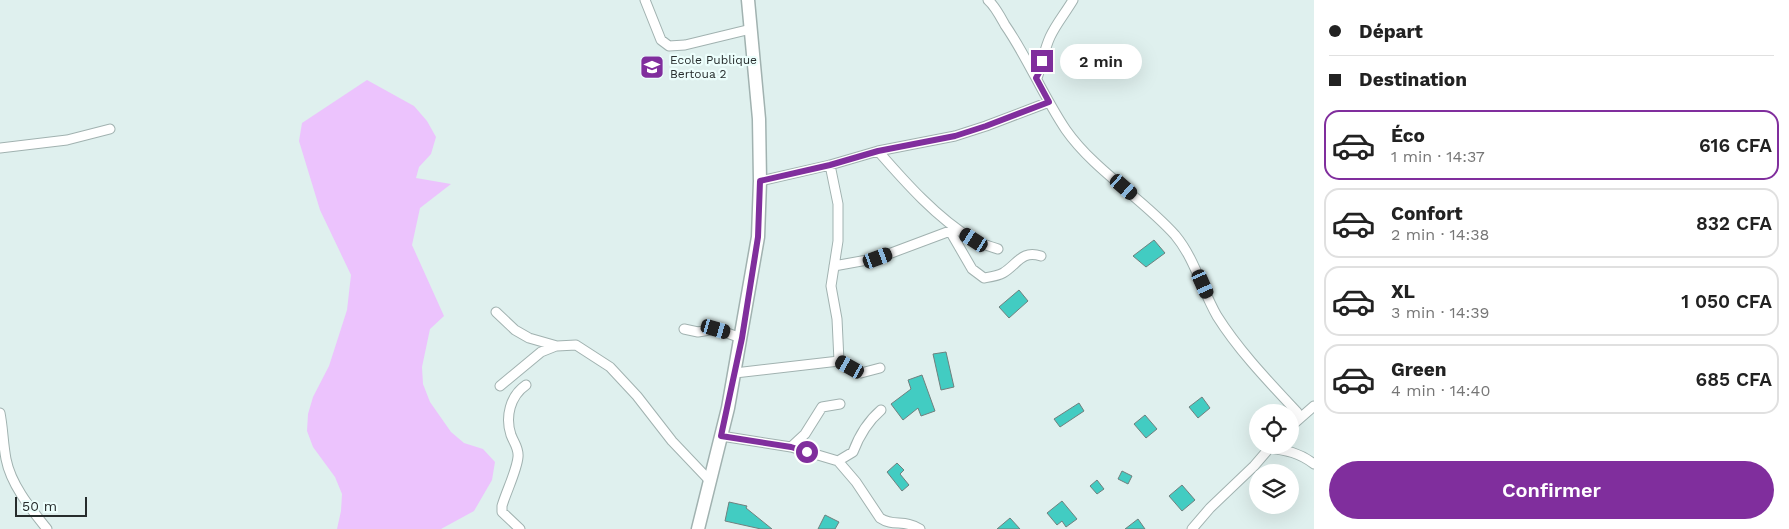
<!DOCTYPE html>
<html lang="fr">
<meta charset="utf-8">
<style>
body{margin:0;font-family:"Work Sans",sans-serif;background:#f2f2f2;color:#222;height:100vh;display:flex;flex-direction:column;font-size:19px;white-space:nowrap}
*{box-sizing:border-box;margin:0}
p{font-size:16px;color:#767676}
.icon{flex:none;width:28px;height:28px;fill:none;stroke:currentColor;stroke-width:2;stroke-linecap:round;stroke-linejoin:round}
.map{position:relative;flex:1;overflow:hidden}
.panel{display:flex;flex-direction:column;background:#fff;width:475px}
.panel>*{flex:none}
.guide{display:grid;align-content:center;height:110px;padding:0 15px;background:#fff}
.controls{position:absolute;left:1249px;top:404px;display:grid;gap:10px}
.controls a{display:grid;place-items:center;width:50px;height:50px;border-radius:50%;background:#fff;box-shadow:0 5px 20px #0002;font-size:25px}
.scale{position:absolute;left:15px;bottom:12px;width:72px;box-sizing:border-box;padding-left:5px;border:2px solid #262c2c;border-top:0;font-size:14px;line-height:18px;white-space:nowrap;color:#262c2c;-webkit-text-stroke:4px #ecfefc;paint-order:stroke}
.end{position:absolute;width:22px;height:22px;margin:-11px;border:6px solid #802e9d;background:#fff;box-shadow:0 0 0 2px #fff}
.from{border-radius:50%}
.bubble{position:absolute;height:35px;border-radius:18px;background:#fff;box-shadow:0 5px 20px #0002;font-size:16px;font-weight:600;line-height:35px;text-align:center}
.car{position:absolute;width:15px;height:30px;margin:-15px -8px;border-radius:6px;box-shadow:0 0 4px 1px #0007;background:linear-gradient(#222 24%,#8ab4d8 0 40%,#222 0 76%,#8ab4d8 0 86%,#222 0)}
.guide b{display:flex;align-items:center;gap:18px;height:48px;font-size:19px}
.guide b+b{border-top:1px solid #e0e0e0}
.guide i{width:12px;height:12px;background:#222}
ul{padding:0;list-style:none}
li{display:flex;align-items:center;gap:15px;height:70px;margin:0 10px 8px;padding:0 5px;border:2px solid #e0e0e0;border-radius:15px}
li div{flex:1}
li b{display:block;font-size:19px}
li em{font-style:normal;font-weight:600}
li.on{border-color:#802e9d}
li>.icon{width:45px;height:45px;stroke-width:1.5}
.primary-button{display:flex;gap:10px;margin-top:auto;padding:10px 15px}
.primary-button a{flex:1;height:58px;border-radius:30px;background:#802e9d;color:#fff;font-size:20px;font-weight:600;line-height:58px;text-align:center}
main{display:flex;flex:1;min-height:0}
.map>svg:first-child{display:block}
</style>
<main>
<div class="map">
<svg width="1314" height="529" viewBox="0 0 1314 529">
<rect width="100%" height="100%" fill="#dff0ee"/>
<path fill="#ecc3fd" d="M367,80L414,106L427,121L436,137L431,154L419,167L416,178L451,184L420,208L412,245L444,316L430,329L422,367L423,384L430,402L451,432L464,443L483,449L495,462L492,480L474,511L441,529H337L341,511L342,494L335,477L313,447L307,431L308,414L313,397L329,366L347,310L351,275L320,210L299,141L302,123Z"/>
<path fill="#42ccc2" stroke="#70807e" d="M1154,240L1165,253L1146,267L1133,256Z
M1019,290L1028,301L1009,318L999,307Z
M946,352L954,387L941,390L933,354Z
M922,375L935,411L921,416L918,408L903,420L891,404L911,389L908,380Z
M1202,397L1210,408L1198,418L1189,407Z
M1079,403L1084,411L1060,427L1054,419Z
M1145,415L1157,429L1146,438L1134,424Z
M897,463L904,470L900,474L909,485L902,491L887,472Z
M1122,471L1132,476L1128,484L1118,479Z
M1097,480L1104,489L1097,494L1090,486Z
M1182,485L1195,500L1182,511L1169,496Z
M1062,501L1077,519L1066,527L1062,521L1057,525L1047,513Z
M729,502L747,506L746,508L772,529H761L725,521Z
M825,515L839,522L835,529H818Z
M1010,518L1020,529H997Z
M1138,519L1145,529H1125Z"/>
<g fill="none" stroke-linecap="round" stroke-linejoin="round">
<g stroke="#a1b2b0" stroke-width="11">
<path id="street" d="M645,0L661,40L669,46L685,45L751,29
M988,0C995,6 1000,16 1005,25C1028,58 1043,96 1066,130C1094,170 1142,198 1175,235C1195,259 1202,290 1217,316C1239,351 1269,382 1297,412L1299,418
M1037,78C1042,65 1044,50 1050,37C1056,24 1066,12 1073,0
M0,148L67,140L110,129
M878,151C905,182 937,218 972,239C980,244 990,246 998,249
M830,165L838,204V241L831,286L837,319L839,361
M760,181L830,165L878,151L955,136L986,126L1049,102
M834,266L878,258L950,231L972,269L984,278C990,277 998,276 1003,273C1018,264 1021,250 1041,256
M496,312L515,330L529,338L557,346L576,345L610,367L637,396L672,441L710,481
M684,329L698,332L716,329L741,338
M735,373L839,361L861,373L880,368
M500,386L541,352L556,346
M0,413C3,428 3,443 6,459C11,485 31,509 47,529
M1290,427L1314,406
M721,436L791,447L838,461L856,482L880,518C893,527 905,519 920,529
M791,447L805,434L822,407L840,404
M1269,448C1286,450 1300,453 1314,464
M838,461L853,452C859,436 867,422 881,410
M520,529L502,512V506C506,492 517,470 518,457C519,448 514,443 511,435C505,417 510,396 526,385
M1192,529L1210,508L1254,466L1272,445"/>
</g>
<g stroke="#a1b2b0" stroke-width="15">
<path id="secondary" d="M698,529L728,408L758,237L760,181L759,119L748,0"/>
</g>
<use href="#street" stroke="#fff" stroke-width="9"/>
<use href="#secondary" stroke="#fff" stroke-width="12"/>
</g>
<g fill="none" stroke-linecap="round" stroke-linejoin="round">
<path stroke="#802e9d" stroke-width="6" d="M807,452L791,447L721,436L742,338L758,237L760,181L830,165L878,151L955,136L986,126L1049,102L1036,78L1040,71L1039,65L1042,61"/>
</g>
<defs>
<g id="school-square" transform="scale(1.25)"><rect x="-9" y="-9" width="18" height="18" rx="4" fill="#802e9d" stroke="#ecfefc"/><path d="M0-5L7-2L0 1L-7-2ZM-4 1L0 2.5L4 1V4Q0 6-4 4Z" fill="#fff"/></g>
</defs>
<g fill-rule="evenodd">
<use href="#school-square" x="652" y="67"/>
</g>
<g text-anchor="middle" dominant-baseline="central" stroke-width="4.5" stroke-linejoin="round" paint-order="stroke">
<g font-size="12" fill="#262c2c" stroke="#ecfefc" text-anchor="start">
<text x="670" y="60">Ecole Publique<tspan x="670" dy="14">Bertoua 2</tspan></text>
</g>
</g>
</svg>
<div class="controls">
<a><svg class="icon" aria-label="locate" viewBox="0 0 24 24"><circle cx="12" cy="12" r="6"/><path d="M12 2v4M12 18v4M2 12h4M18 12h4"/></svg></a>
<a><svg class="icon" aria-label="layers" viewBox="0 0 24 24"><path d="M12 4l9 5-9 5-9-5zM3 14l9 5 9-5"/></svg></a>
</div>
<div class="scale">50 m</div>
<i class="end from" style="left:807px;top:452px"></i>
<i class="end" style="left:1042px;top:61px"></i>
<div class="bubble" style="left:1060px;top:44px;width:82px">2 min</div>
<i class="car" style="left:1124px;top:187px;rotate:131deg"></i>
<i class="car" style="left:974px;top:240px;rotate:303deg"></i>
<i class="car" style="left:878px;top:258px;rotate:70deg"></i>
<i class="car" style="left:1203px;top:284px;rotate:156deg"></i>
<i class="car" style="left:716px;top:329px;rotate:106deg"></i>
<i class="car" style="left:850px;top:367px;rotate:299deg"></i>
</div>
<section class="panel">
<div class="guide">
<b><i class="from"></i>Départ</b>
<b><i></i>Destination</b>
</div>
<ul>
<li class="on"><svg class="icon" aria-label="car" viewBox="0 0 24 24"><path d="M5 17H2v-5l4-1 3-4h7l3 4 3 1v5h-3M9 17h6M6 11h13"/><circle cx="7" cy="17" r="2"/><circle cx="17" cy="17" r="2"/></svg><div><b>Éco</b><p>1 min · 14:37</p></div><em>616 CFA</em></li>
<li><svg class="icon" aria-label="car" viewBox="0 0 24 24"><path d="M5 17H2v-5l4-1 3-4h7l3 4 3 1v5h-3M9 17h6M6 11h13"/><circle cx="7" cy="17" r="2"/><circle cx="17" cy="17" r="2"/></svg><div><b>Confort</b><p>2 min · 14:38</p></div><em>832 CFA</em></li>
<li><svg class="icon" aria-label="car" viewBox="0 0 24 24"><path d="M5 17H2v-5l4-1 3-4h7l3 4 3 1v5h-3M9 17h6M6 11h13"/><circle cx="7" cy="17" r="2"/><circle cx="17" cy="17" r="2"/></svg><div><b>XL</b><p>3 min · 14:39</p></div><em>1 050 CFA</em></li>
<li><svg class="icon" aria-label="car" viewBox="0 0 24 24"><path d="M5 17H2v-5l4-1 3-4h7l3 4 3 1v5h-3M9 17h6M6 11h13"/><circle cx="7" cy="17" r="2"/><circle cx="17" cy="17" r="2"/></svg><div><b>Green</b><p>4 min · 14:40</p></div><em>685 CFA</em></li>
</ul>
<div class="primary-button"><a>Confirmer</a></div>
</section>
</main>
